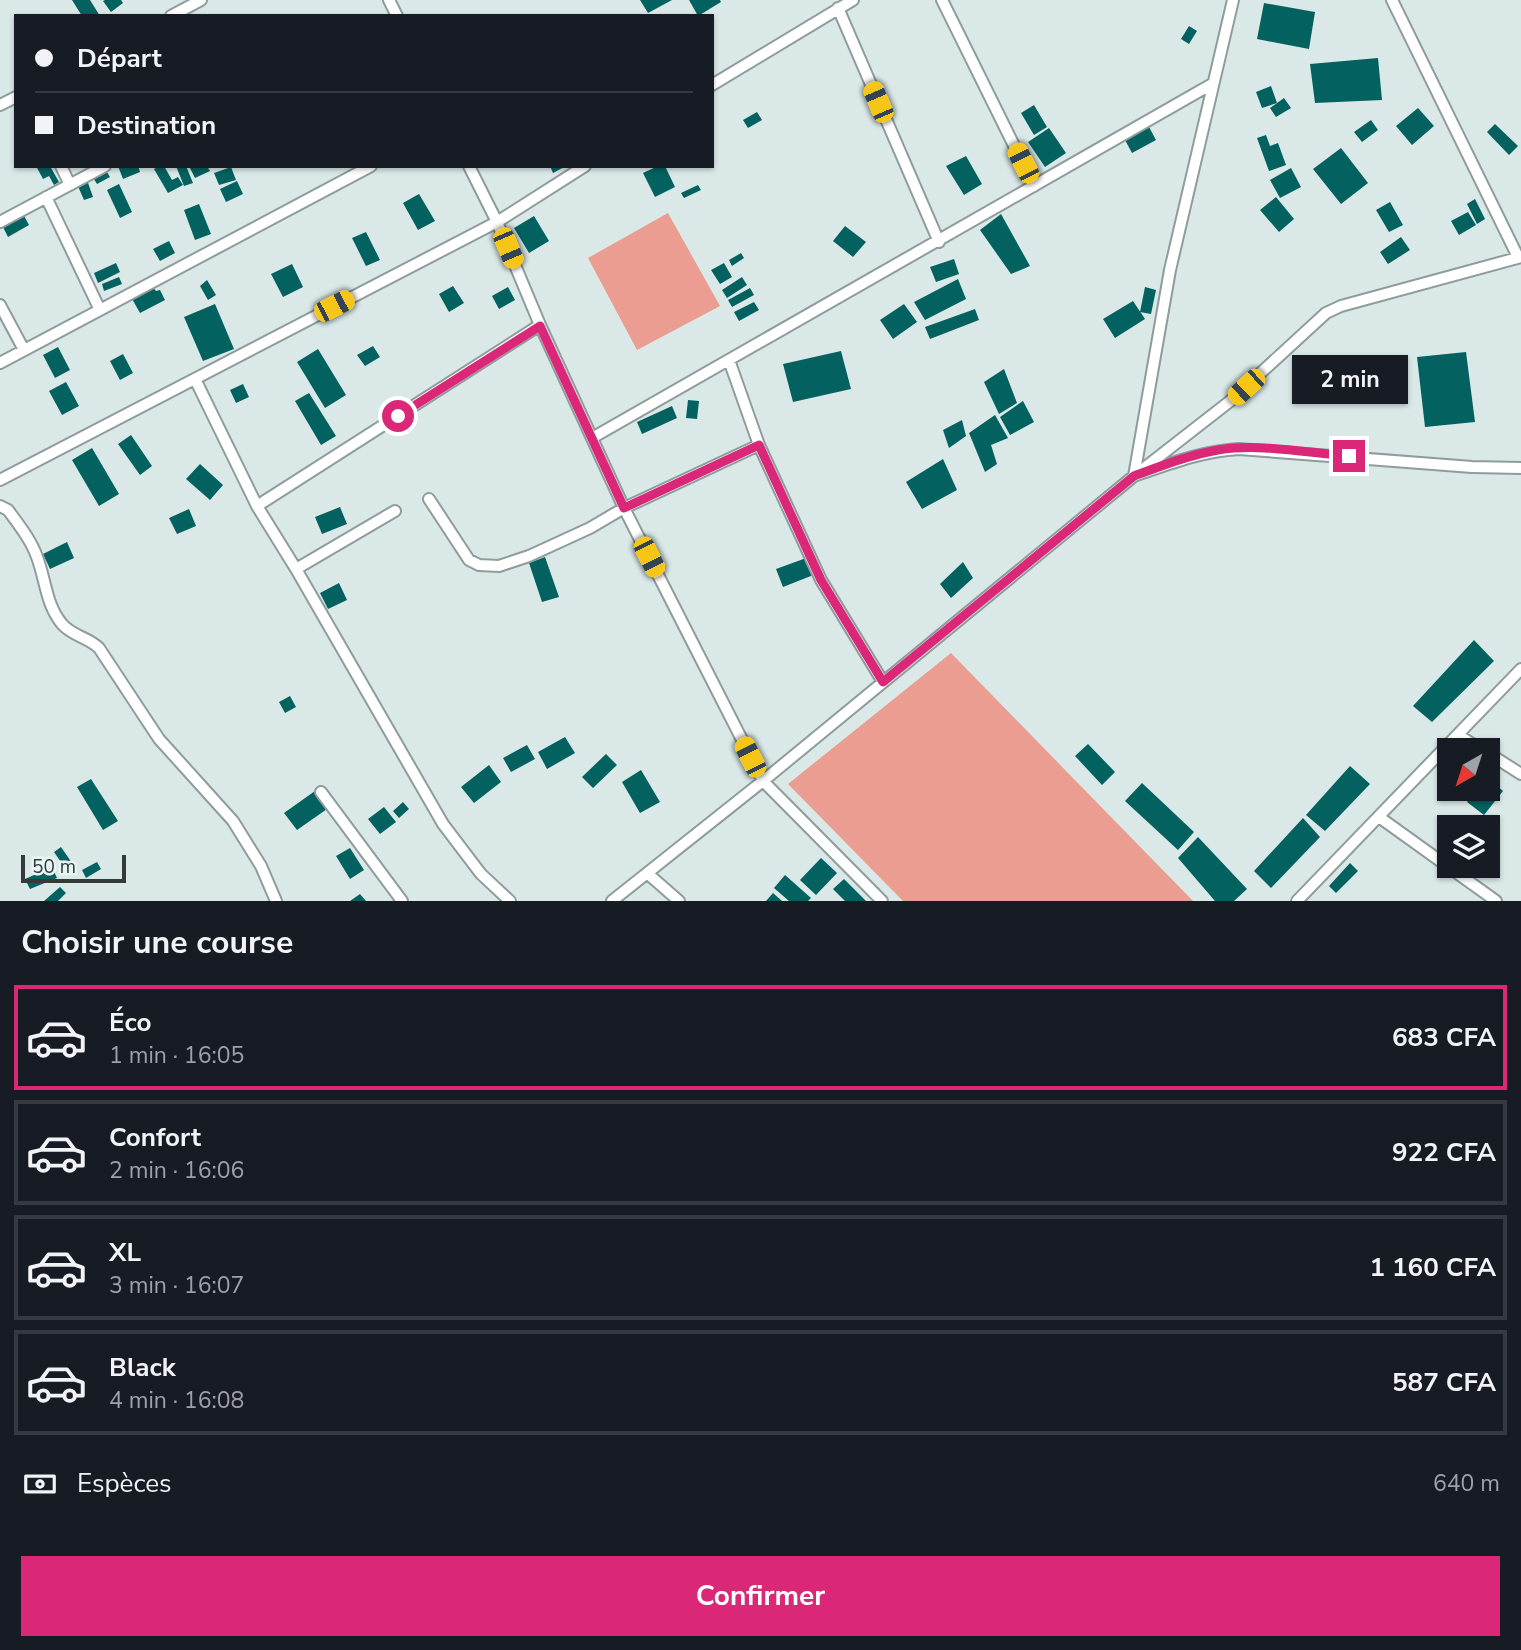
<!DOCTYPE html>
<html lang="fr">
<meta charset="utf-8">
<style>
body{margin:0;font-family:"Nunito Sans",sans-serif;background:#242831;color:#f1f3f6;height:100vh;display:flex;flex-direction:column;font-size:26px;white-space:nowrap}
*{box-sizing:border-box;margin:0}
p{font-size:23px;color:#9ea1a6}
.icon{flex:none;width:38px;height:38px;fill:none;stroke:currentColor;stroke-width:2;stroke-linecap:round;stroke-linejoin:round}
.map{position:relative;height:901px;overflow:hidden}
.panel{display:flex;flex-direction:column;background:#171b24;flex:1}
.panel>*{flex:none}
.hud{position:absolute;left:14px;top:14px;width:700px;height:154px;border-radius:0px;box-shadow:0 2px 5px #0004;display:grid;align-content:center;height:154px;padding:0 21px;background:#171b24}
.needle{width:46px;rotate:219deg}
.controls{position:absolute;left:1437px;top:738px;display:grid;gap:14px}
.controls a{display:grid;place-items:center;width:63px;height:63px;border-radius:0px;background:#171b24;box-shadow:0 2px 5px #0004;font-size:35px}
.scale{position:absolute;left:21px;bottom:18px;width:105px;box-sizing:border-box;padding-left:7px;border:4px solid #343a39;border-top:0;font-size:19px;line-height:24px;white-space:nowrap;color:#343a39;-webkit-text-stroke:5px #e7f6f5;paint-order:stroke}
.end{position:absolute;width:32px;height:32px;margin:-16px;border:9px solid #db2777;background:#fff;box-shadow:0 0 0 4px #fff}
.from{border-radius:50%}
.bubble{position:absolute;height:49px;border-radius:0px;background:#171b24;box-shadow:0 2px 5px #0004;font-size:23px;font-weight:700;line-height:49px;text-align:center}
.car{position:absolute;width:21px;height:42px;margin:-21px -10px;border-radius:9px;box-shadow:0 0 5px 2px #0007;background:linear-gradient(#f5c518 24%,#345 0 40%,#f5c518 0 76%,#345 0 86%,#f5c518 0)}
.hud b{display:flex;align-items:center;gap:24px;height:66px;font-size:26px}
.hud b+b{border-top:2px solid #363941}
.hud i{width:18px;height:18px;background:#f1f3f6}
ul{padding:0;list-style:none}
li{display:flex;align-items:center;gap:21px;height:105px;margin:0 14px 10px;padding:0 7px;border:4px solid #363941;border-radius:0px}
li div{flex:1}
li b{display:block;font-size:26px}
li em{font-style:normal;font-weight:700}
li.selected{border-color:#db2777}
li>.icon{width:63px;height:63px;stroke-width:1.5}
h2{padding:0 21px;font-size:32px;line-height:84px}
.pay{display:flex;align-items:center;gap:18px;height:77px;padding:0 21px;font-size:26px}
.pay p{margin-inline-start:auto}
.cta{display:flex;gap:14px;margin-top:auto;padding:14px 21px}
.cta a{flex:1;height:80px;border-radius:0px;background:#db2777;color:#fff;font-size:28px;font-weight:700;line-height:80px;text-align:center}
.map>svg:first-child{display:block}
</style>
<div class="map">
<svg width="1521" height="901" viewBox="0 0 1521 901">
<rect width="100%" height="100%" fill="#dae9e8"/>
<path fill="#ea9d90" d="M668,213L720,306L637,350L588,258Z
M951,653L1193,901H903L788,784Z"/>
<path fill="#03615f" d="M72,0H90L100,16H82Z
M105,0H121L123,3L111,12L103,1Z
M640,0H672L648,13Z
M689,0H720L721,2L698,16Z
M1264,3L1315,12L1309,49L1257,39Z
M1189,26L1197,31L1189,44L1181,39Z
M1378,58L1382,100L1315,103L1310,64Z
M1271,86L1277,103L1262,108L1256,92Z
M1284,98L1291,108L1276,117L1270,108Z
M1034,105L1047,127L1034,135L1021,113Z
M1418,108L1434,126L1412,145L1396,126Z
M757,112L762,120L748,128L743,120Z
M1371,120L1378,130L1362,142L1354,132Z
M1495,124L1518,146L1509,155L1487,132Z
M1149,127L1156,140L1132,153L1125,140Z
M1049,128L1066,153L1045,167L1028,142Z
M1266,135L1270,146L1278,143L1286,165L1269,171L1257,138Z
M1341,148L1368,183L1341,204L1313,169Z
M966,156L982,184L964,195L946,166Z
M36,166H50L59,182L54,185L49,176L43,179Z
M118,166H138L140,172L123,179Z
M158,166H164L172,180L178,177L183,185L168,193L154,169Z
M176,166H186L193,183L184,186Z
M189,166H207L210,171L195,178Z
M550,166H566L553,173Z
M658,166H665L675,187L655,197L643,173Z
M231,167L236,180L219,185L214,173Z
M1291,168L1301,187L1280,198L1270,180Z
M105,169L110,177L97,184L92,176Z
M87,180L93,197L84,200L77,184Z
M237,181L243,194L226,202L220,189Z
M119,184L132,212L120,218L107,190Z
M698,185L701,190L684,198L681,193Z
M419,194L435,221L418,230L403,203Z
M1276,197L1294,219L1279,232L1260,210Z
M1475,199L1485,219L1477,224L1467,204Z
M1390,202L1403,225L1389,232L1376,210Z
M199,204L211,234L195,240L184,210Z
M1468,212L1476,225L1459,235L1451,221Z
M23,214L29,225L8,237L2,225Z
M1001,214L1030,266L1011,274L980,230Z
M534,216L549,241L529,253L514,228Z
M845,226L866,242L853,257L833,241Z
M366,232L380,260L366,266L352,238Z
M1401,237L1410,250L1388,264L1380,252Z
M169,241L175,253L160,261L153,249Z
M741,253L744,258L732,266L729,260Z
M954,259L959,274L936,282L930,267Z
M116,263L120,272L98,283L94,273Z
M724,263L732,277L720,284L711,270Z
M292,264L303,287L283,297L271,274Z
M119,277L122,284L104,291L102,284Z
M742,277L747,285L727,298L722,290Z
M958,279L966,299L925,320L914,302Z
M207,280L216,295L208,300L200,286Z
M152,286L156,291L160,290L165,300L140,313L131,297Z
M453,286L464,303L449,312L439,294Z
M508,287L515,300L499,309L492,296Z
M1145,287L1156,290L1151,314L1140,312Z
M750,288L754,295L732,307L728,300Z
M1133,301L1145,319L1115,338L1103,319Z
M754,302L759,310L739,321L734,312Z
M215,304L234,349L203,361L184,317Z
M904,304L917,322L893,339L880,320Z
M975,309L979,320L930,339L925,327Z
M373,346L380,357L365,366L357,355Z
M58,347L70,370L55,378L43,355Z
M318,349L346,395L325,408L297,362Z
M841,351L851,389L793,402L783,364Z
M1466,352L1475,422L1425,427L1417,357Z
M123,354L133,373L120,380L110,361Z
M1004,369L1017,403L999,414L984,382Z
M66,382L79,406L62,415L49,391Z
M243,384L249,397L236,403L230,390Z
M309,393L336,436L321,445L295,401Z
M688,400L699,401L697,419L686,418Z
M1023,401L1034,422L1010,435L1000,417Z
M672,406L677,418L642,434L637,422Z
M995,415L1008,438L991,445L997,464L985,472L969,433Z
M962,420L966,436L949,448L943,430Z
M131,435L152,466L140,475L118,444Z
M92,448L119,494L99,506L72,460Z
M943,459L957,490L922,509L906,482Z
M200,464L223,485L210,500L186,479Z
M340,507L347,524L322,534L315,517Z
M189,509L196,526L177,534L169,518Z
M67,542L74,558L50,569L43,554Z
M545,557L559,597L542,602L529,563Z
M809,557L816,574L783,587L776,569Z
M963,562L973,578L951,598L940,584Z
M339,583L347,600L328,609L320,593Z
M1474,640L1494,661L1432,722L1413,706Z
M290,696L296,707L285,713L279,702Z
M565,737L575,753L547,769L538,752Z
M1088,744L1115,772L1102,785L1075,756Z
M527,745L535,759L511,772L503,758Z
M606,754L617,765L593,788L582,777Z
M489,765L501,782L474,803L461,787Z
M1350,766L1370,784L1325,831L1306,815Z
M641,770L660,802L640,813L622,782Z
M1488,778L1503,791L1484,815L1467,802L1477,789H1488Z
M91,779L118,821L103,830L77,787Z
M1142,783L1194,832L1178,850L1125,801Z
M315,791L327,809L297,830L284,813Z
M403,802L409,809L399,818L393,811Z
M384,807L396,822L380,834L368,819Z
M1303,818L1320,837L1271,888L1254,871Z
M1198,837L1247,889L1234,901H1215L1178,858Z
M61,847L72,863L65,868L54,852Z
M350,848L364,870L350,879L336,856Z
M821,858L837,873L816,895L800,880Z
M97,862L101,869L86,878L82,870Z
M1350,863L1358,871L1336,893L1329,886Z
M52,867L57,878L30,889L25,879Z
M785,875L811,898L808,901H789L774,888Z
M844,879L866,901H845L833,889Z
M60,887L66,893L58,901H44Z
M773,893L782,901H766Z
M360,894L366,901H350Z"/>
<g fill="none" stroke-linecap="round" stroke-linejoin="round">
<g stroke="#8f9c9c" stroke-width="14">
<path id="street" d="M389,0L397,16
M942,0L1034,186
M1233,0L1170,270L1134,476C1169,464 1202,451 1239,449L1472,467L1521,468
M1392,0L1518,257
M838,8L939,242
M171,16L201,0
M712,85L853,0
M0,105L16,97
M61,166L70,185
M469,166L497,222L540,325L624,508L763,781L882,901
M46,197L100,310
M0,222L105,166
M0,305L24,350
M729,360L759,445L821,580L883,682
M0,363L371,166
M195,379L257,506L296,569L443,824L481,874L510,901
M592,438L1212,84
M0,480L497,222L585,166
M429,499L469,560L479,565L499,566L529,556L590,528L624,508L759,445
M0,506L8,510C19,525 31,540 37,557C46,581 46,605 62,624C72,636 88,637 99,648L159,739L233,821L261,866L276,901
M257,506L540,325
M296,569L395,511
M1458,735L1483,751
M1488,753L1521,774
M321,792L402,901
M1379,817L1496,901
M647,873L679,901
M612,901L763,781L1134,476L1229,402L1326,313L1341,306L1521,257
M1297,901L1521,669"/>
</g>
<use href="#street" stroke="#fff" stroke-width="10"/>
</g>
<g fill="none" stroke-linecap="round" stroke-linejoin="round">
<path stroke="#db2777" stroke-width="9" d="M398,416L540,326L624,508L759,445L821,580L883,682L1134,476C1161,466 1189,455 1218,450C1260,443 1307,453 1349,456"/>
</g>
</svg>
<div class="controls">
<a><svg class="needle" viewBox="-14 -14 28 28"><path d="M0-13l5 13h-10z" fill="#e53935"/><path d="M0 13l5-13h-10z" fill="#9ea1a6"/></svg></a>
<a><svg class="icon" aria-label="layers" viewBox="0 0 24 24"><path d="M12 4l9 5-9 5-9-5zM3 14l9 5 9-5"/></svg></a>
</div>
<div class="scale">50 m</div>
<i class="end from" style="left:398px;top:416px"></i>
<i class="end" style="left:1349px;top:456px"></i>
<div class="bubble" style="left:1292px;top:355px;width:116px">2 min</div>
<i class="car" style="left:878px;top:102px;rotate:337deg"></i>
<i class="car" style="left:1023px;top:163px;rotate:333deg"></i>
<i class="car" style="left:508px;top:248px;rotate:157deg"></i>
<i class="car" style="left:334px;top:306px;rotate:63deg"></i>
<i class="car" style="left:1246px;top:387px;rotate:227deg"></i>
<i class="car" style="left:649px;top:557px;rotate:153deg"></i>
<i class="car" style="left:750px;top:757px;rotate:333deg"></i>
<div class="hud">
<b><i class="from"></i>Départ</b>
<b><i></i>Destination</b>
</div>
</div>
<section class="panel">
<h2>Choisir une course</h2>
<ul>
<li class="selected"><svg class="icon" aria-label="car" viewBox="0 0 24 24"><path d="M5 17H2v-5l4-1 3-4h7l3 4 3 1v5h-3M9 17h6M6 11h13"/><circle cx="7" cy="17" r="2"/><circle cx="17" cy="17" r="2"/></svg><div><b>Éco</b><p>1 min · 16:05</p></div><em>683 CFA</em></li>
<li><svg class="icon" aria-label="car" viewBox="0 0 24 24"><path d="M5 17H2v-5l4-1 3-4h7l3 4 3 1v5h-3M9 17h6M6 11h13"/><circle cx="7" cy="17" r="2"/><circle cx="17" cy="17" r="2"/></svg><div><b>Confort</b><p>2 min · 16:06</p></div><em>922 CFA</em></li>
<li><svg class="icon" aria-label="car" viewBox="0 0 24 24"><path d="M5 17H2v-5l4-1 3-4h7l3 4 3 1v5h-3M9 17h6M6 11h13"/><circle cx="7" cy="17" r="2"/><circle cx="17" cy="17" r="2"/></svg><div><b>XL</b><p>3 min · 16:07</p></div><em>1 160 CFA</em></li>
<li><svg class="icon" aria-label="car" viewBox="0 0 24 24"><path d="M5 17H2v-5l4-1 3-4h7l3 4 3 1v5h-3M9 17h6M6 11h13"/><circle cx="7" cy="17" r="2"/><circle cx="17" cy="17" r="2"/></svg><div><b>Black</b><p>4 min · 16:08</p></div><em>587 CFA</em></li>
</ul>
<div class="pay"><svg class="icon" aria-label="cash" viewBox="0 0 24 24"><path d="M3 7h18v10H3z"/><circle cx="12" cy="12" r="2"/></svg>Espèces<p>640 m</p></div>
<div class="cta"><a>Confirmer</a></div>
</section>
